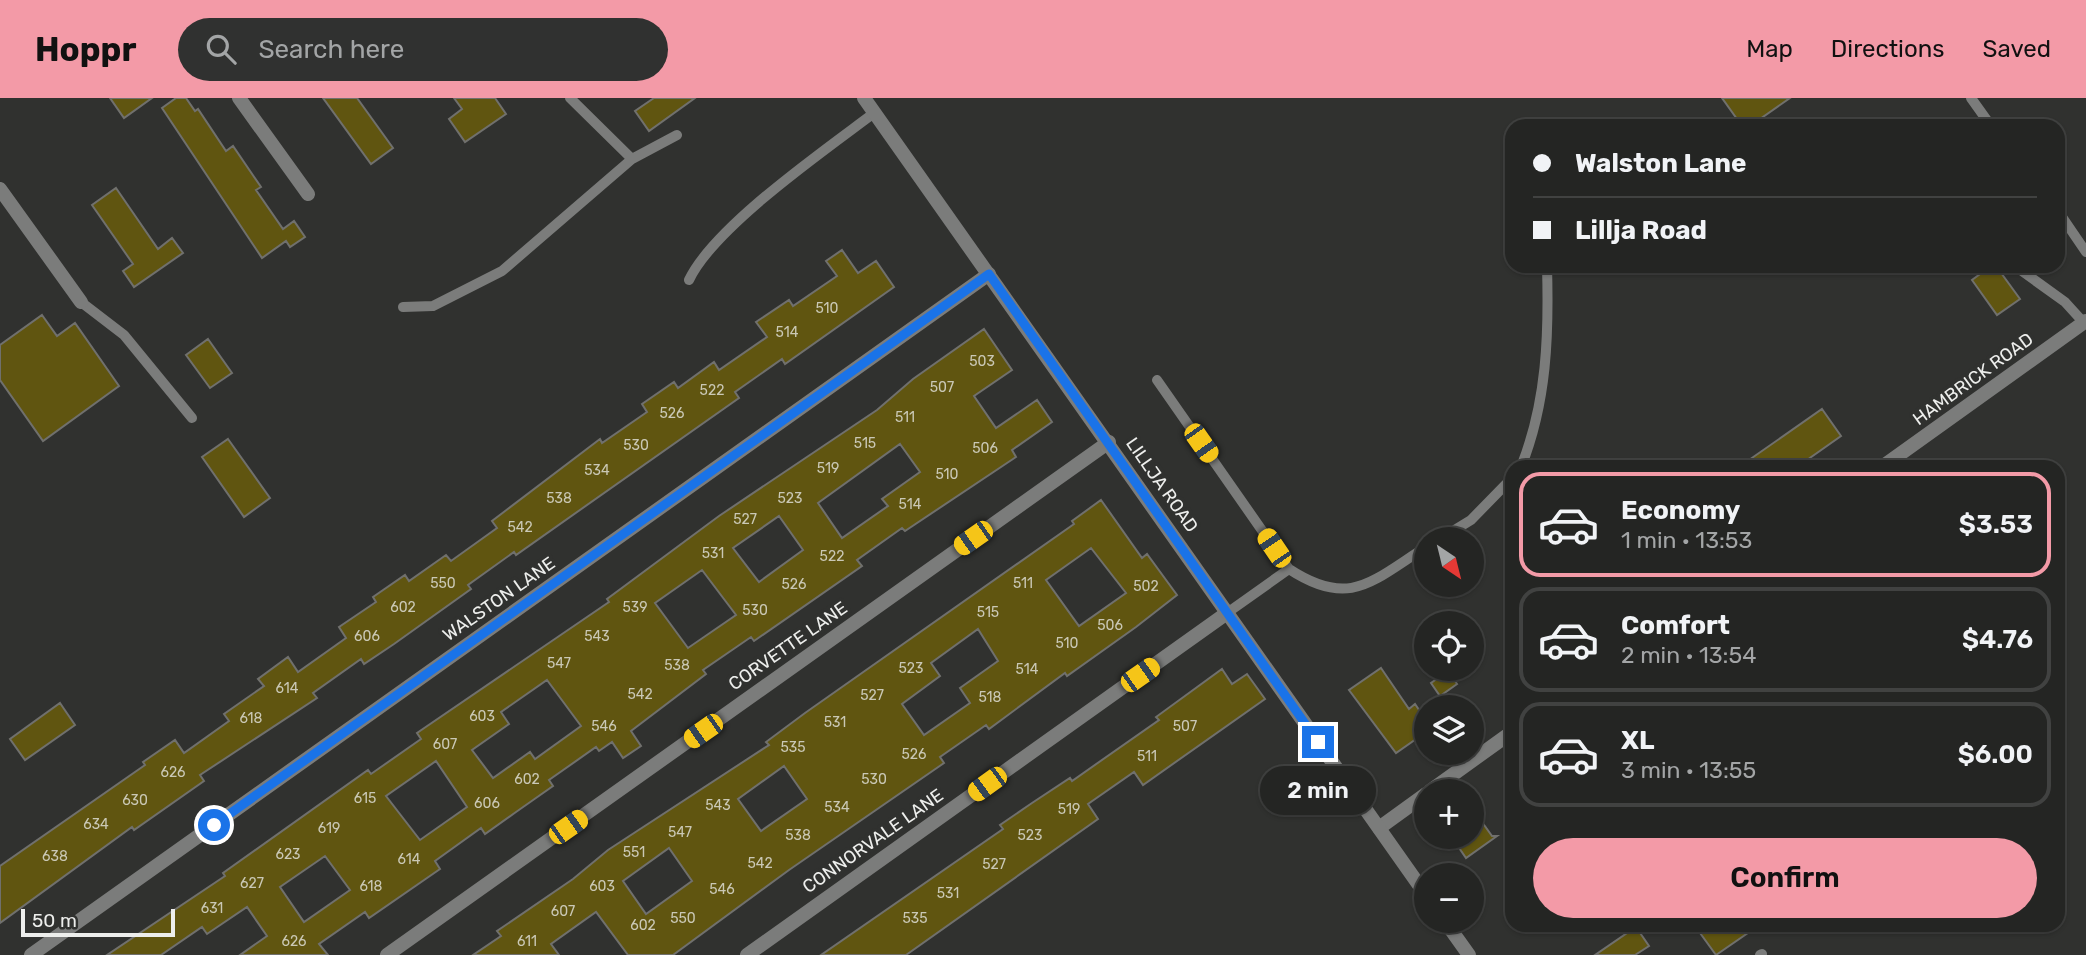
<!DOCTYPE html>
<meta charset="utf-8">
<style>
body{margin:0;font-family:Rubik,sans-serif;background:#303130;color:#f1f3f6;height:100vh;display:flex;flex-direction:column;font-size:26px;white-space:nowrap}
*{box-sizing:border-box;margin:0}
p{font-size:23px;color:#a3a5a6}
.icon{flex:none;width:38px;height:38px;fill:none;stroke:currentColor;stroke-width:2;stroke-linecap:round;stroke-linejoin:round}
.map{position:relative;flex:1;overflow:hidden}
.drawer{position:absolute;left:1505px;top:362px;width:560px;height:472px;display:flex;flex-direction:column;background:#242523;border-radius:21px;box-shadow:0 2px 5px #0004,0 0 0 2px #414241}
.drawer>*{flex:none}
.guide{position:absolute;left:1505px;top:21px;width:560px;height:154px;border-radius:21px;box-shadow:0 2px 5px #0004,0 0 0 2px #414241;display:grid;align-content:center;height:154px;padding:0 28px;background:#242523}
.needle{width:46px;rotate:145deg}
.buttons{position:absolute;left:1414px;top:429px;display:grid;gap:14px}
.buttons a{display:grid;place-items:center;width:70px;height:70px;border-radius:50%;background:#242523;box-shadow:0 2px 5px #0004,0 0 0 2px #414241;font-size:35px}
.scale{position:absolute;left:21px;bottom:18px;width:154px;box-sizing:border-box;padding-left:7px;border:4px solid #edeeec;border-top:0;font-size:19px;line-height:24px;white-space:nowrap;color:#edeeec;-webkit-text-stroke:5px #30312f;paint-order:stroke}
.end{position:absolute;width:32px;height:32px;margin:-16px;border:9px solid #1a73e8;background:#fff;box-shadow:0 0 0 4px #fff}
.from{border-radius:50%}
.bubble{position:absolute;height:49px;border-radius:24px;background:#242523;box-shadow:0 2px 5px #0004,0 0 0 2px #414241;font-size:23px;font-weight:600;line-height:49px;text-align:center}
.car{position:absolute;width:21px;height:42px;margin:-21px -10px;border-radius:9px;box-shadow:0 0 5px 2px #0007;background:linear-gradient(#f5c518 24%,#345 0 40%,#f5c518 0 76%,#345 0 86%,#f5c518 0)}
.guide b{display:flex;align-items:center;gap:24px;height:66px;font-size:26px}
.guide b+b{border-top:2px solid #414241}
.guide i{width:18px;height:18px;background:#f1f3f6}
ul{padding:12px 0 0;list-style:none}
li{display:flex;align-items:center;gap:21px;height:105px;margin:0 14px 10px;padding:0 14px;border:4px solid #414241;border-radius:21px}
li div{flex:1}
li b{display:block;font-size:26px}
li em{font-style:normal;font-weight:600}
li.active{border-color:#f39aa7}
li>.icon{width:63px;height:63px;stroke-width:1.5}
.button{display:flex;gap:14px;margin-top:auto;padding:14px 28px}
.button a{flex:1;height:80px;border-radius:42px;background:#f39aa7;color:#111;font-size:28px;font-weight:600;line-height:80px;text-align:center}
header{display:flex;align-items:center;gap:42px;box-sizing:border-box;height:98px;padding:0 35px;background:#f39aa7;color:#111}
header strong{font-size:33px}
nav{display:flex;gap:38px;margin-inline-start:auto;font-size:24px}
.search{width:490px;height:63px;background:#303130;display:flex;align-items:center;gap:18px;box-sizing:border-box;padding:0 24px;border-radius:38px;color:#a3a5a6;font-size:26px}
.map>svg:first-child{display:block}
</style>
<header>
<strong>Hoppr</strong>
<div class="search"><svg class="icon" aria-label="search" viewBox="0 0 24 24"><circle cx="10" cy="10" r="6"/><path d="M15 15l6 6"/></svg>Search here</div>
<nav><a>Map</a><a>Directions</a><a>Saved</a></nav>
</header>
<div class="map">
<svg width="2086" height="857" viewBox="0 0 2086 857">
<rect width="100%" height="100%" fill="#30312f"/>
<path fill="#605510" stroke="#70706d" stroke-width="2" fill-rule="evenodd" d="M110,0H152L124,20Z
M176,0H186L195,13L198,11L226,53L233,48L261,89L256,92L283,131L294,123L305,139L290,149L286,143L262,160L162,10Z
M323,0H357L393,50L371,66Z
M454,0H495L506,16L465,44L449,21L462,11Z
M654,0H695L649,33L635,13Z
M1722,0H1790L1750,28H1742Z
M116,90L158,151L172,140L183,155L134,189L123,173L133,166L92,107Z
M842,152L858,175L876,163L894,189L785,266L782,261L735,294L739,300L516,457L514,454L468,487L471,491L394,546L364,566L361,561L313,595L317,600L200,677L204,683L134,732L132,729L0,825V768L145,667L143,664L175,642L184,655L229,623L224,616L264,588L258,581L288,559L298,574L346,540L339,529L376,504L373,499L405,477L409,483L446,457L451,463L497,430L492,423L600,341L602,345L647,314L642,306L674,284L678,290L714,264L719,272L767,239L756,224L789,202L793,208L837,178L826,163Z
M1991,168H1996L2020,201L1997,217L1972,182Z
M42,217L57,238L75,225L119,288L43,343L0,282V247Z
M984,231L1012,272L974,298L996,330L1037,302L1052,324L1012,352L1016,359L905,433L902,430L857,462L862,468L754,543L751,539L703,572L706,576L631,633L641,648L623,660L612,644L599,653L596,649L549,682L553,688L516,714L485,736L481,730L435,763L440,771L369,820L365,814L319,846L328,857H240L267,838L247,809L207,836L202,829L161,857H107L225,778L223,775L368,672L371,676L421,641L417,635L609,504L607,501L719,418L877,312L913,281ZM900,346L920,374L882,401L888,408L842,440L818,405ZM779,418L803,452L759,484L733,450ZM702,472L736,517L688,550L655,505ZM547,582L581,628L535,661L530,654L493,680L472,652L509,626L501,614ZM436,663L467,709L420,742L386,698ZM325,758L350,792L304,824L280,789Z
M208,241L232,275L210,290L186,257Z
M1822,311L1841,338L1797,369H1739Z
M228,341L270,400L244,419L202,359Z
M1101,402L1142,460L1147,456L1177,497L1136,529L1067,578L1065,575L989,631L986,627L940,659L944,665L789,772L673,857H628L596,814L551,846L559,857H473L501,838L497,833L573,781L608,752L769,647L766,644L805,615L1074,426L1072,423ZM1091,450L1126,495L1079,528L1046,482ZM978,531L998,563L960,590L970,605L924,637L902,606L940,578L931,565ZM784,668L807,701L761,733L738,701ZM669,750L692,783L646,816L623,783Z
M1381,570L1409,611L1415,606L1426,622V634L1396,655L1349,592Z
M1222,571L1232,586L1247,576L1265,601L1143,687L1134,674L1088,706L1098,721L906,857H821L1003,731L1000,727L1032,705L1070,680L1072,683L1159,622L1156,619Z
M1448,573L1457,586L1440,598L1431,585Z
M60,605L75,627L25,662L10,641Z
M1472,710L1492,738H1497L1466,760L1451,738H1472Z
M1695,828H1758L1716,857Z
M1636,829L1649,848L1635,857H1595Z"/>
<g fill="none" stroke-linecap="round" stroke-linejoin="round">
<path stroke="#7b7c7b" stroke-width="10" d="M1971,0L1991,28
M632,61L677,37
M2058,113L2086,154
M2015,168L2065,204L2084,225
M689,182C714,129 825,52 874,15
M81,204L124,237L192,320
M403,209L433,208L502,173L632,61L570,0
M1157,282L1289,471L1227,515
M1521,369C1547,304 1549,237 1547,168
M1440,441L1471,422L1512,380
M1289,471C1350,511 1372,483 1426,449
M1760,857L1762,856"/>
<path stroke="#7b7c7b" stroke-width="14" d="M239,0L308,96
M0,91L81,204
M1882,369L2086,223
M1430,693L1512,634
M1379,730L1426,696
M31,857L989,176
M387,857L1109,344
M747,857L1227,515"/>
<path stroke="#7b7c7b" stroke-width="14" d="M864,0L1426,797
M1444,822L1469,857"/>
</g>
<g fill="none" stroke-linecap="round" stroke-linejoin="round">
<path stroke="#1a73e8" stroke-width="9" d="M214,727L989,176L1318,644"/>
</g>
<g text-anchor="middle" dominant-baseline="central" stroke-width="7" stroke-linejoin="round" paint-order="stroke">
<g font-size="14" fill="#cac8b5">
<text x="827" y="210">510</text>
<text x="787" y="234">514</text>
<text x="982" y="263">503</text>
<text x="942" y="289">507</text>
<text x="712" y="292">522</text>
<text x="672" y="315">526</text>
<text x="905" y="319">511</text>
<text x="865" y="345">515</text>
<text x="636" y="347">530</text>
<text x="985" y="350">506</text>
<text x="828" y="370">519</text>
<text x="597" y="372">534</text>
<text x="947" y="376">510</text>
<text x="559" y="400">538</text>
<text x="790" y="400">523</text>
<text x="910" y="406">514</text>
<text x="745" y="421">527</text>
<text x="520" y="429">542</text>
<text x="713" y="455">531</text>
<text x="832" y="458">522</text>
<text x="443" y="485">550</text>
<text x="1023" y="485">511</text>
<text x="794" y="486">526</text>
<text x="1146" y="488">502</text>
<text x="403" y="509">602</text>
<text x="635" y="509">539</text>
<text x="755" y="512">530</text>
<text x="988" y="514">515</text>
<text x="1110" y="527">506</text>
<text x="367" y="538">606</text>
<text x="597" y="538">543</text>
<text x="1067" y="545">510</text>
<text x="559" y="565">547</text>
<text x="677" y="567">538</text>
<text x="911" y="570">523</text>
<text x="1027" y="571">514</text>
<text x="287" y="590">614</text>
<text x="640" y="596">542</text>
<text x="872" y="597">527</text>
<text x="990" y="599">518</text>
<text x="482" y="618">603</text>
<text x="251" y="620">618</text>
<text x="835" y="624">531</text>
<text x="604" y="628">546</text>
<text x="1185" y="628">507</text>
<text x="445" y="646">607</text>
<text x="793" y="649">535</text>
<text x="914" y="656">526</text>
<text x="1147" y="658">511</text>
<text x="173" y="674">626</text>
<text x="527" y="681">602</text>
<text x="874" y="681">530</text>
<text x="365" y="700">615</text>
<text x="135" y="702">630</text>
<text x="487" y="705">606</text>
<text x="718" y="707">543</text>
<text x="837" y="709">534</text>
<text x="1069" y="711">519</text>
<text x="96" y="726">634</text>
<text x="329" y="730">619</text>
<text x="680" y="734">547</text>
<text x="798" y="737">538</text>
<text x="1030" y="737">523</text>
<text x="634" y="754">551</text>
<text x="288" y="756">623</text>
<text x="55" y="758">638</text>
<text x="409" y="761">614</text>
<text x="760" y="765">542</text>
<text x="994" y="766">527</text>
<text x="252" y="785">627</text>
<text x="371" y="788">618</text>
<text x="602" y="788">603</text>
<text x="722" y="791">546</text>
<text x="948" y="795">531</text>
<text x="212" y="810">631</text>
<text x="563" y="813">607</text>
<text x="683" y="820">550</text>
<text x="915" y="820">535</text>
<text x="643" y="827">602</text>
<text x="294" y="843">626</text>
<text x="527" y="843">611</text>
</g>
<g font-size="18" fill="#edeeec" stroke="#30312f">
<text transform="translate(1973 281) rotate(-36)">HAMBRICK ROAD</text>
<text transform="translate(1162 387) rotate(55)">LILLJA ROAD</text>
<text transform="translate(499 501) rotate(-35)">WALSTON LANE</text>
<text transform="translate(788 548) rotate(-35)">CORVETTE LANE</text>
<text transform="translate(873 743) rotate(-35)">CONNORVALE LANE</text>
</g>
</g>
</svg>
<div class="buttons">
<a><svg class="needle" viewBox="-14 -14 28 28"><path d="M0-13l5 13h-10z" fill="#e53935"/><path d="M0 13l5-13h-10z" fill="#a3a5a6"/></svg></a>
<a><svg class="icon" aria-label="locate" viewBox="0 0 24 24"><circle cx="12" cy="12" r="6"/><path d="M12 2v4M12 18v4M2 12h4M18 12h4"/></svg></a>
<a><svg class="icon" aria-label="layers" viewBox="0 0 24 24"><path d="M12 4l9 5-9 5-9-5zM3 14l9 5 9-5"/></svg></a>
<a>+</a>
<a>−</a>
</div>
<div class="scale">50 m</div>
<i class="end from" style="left:214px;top:727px"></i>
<i class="end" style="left:1318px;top:644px"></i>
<div class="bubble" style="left:1260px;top:668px;width:116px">2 min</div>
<i class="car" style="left:1201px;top:345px;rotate:145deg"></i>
<i class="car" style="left:973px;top:440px;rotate:235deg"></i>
<i class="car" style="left:1274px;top:450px;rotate:326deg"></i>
<i class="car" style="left:1140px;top:577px;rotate:55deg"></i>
<i class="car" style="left:703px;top:633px;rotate:235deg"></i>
<i class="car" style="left:987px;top:686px;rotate:234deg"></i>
<i class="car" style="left:568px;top:729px;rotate:55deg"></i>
<div class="guide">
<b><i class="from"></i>Walston Lane</b>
<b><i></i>Lillja Road</b>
</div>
<section class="drawer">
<ul>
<li class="active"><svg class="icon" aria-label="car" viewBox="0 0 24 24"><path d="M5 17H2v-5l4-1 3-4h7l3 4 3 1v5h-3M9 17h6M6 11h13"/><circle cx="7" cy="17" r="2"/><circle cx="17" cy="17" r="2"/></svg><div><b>Economy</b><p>1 min · 13:53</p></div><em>$3.53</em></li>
<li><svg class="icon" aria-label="car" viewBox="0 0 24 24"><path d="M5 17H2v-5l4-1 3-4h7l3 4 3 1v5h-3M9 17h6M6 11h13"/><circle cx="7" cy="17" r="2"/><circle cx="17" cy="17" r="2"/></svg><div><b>Comfort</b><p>2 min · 13:54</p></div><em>$4.76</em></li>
<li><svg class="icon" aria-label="car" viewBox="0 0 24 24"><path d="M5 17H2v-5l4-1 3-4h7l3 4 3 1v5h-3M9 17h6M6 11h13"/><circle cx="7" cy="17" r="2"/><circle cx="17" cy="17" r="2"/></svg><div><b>XL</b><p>3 min · 13:55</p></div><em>$6.00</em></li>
</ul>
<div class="button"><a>Confirm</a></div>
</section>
</div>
